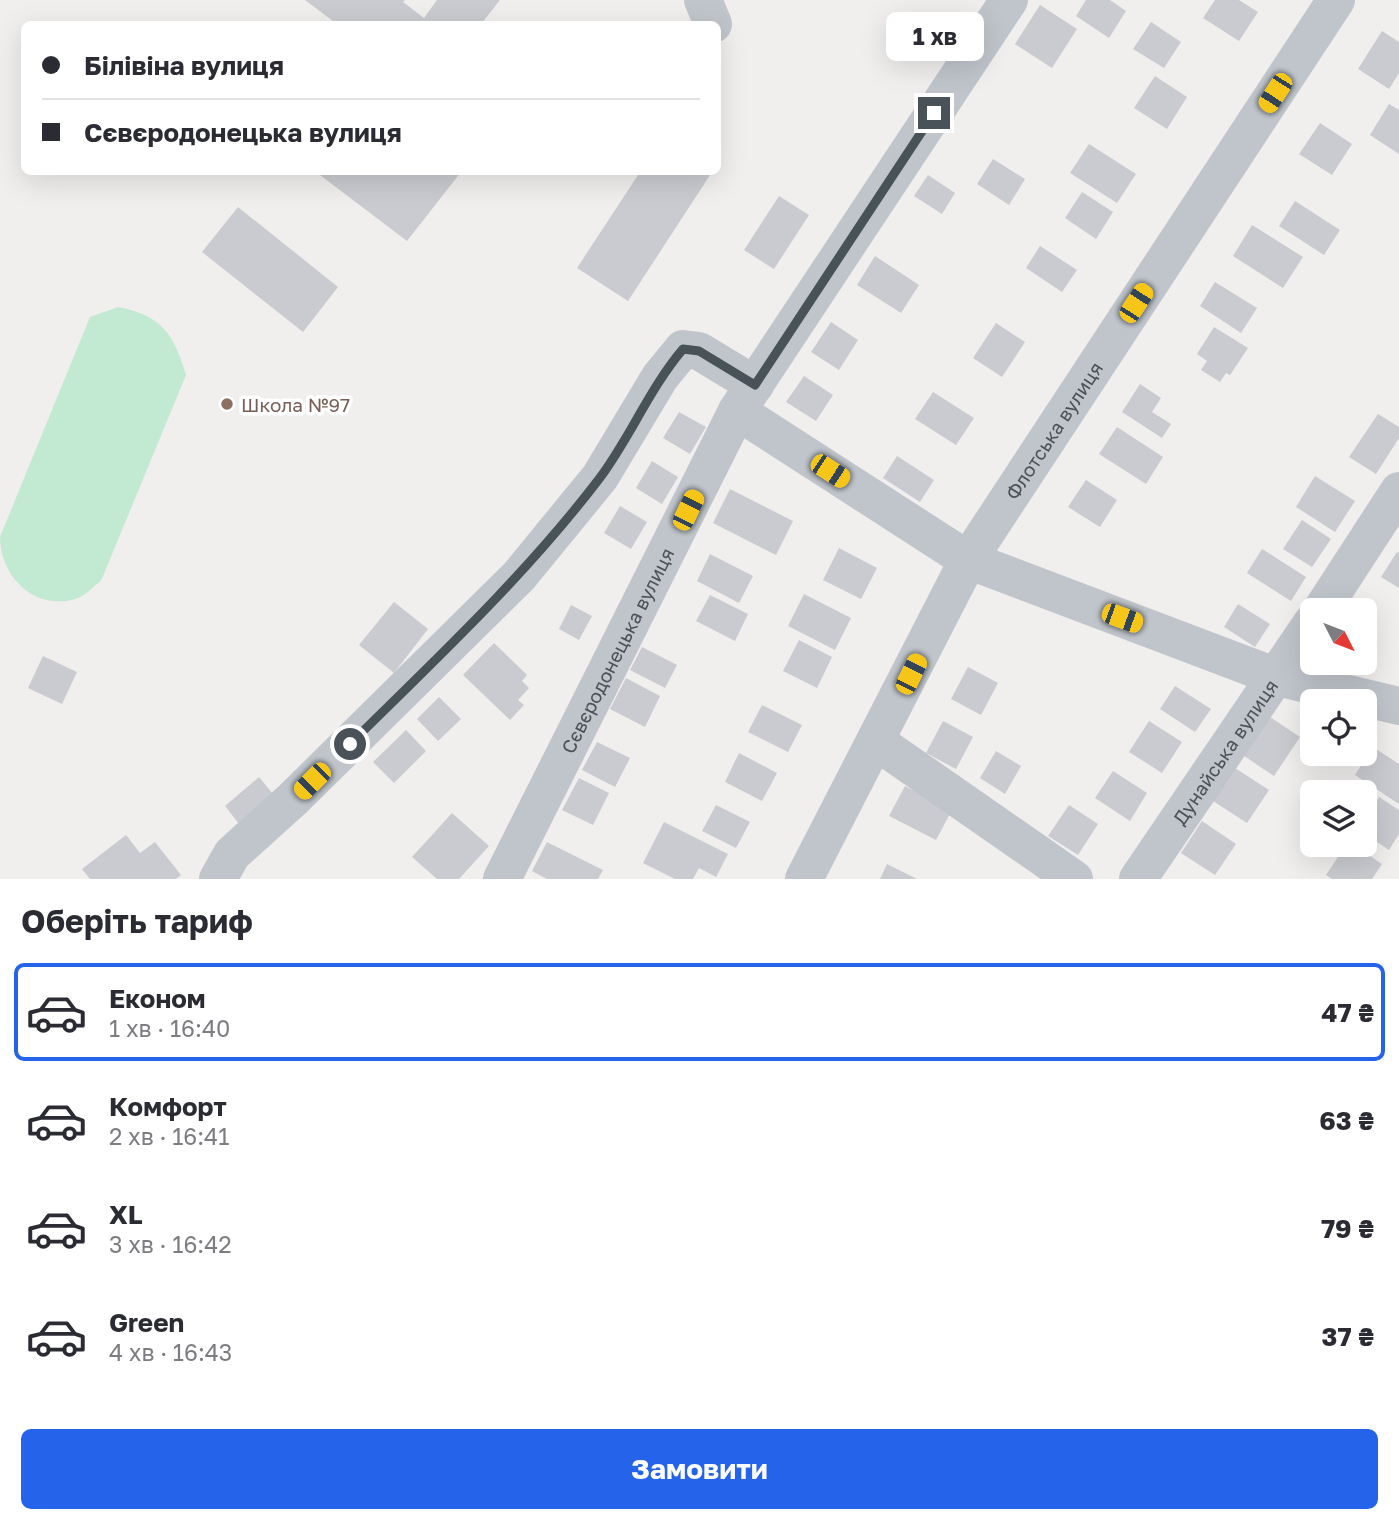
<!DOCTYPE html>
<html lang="uk">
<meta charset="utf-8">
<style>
body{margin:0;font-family:"Golos Text",sans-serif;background:#f2f2f3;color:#2b2b33;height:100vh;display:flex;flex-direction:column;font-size:26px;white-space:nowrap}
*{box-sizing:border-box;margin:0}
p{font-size:23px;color:#7c7c81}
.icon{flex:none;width:38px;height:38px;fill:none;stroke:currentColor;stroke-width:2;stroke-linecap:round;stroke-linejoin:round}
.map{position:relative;height:879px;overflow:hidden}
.panel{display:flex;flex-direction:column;background:#fff;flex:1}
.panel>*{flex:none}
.top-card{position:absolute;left:21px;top:21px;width:700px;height:154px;border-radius:10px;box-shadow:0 7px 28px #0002;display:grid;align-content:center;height:154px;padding:0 21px;background:#fff}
.needle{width:46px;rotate:132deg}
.fabs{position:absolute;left:1300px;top:598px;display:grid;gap:14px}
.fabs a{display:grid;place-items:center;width:77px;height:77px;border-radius:10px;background:#fff;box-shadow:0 7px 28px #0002;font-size:35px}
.end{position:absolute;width:32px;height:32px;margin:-16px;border:9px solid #495159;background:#fff;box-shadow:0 0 0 4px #fff}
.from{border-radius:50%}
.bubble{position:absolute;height:49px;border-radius:10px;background:#fff;box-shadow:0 7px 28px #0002;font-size:23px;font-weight:700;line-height:49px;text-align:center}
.car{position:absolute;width:21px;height:42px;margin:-21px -10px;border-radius:9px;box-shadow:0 0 5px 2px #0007;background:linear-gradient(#f5c518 24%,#345 0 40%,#f5c518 0 76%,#345 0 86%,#f5c518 0)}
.top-card b{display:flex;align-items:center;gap:24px;height:66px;font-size:26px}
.top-card b+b{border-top:2px solid #e1e1e2}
.top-card i{width:18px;height:18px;background:#2b2b33}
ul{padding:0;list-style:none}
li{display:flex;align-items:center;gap:21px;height:98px;margin:0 14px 10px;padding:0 7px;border:4px solid transparent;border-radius:10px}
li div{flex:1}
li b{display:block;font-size:26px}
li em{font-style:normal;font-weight:700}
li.current{border-color:#2563eb}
li>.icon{width:63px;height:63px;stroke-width:1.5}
h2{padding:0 21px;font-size:32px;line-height:84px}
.action{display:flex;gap:14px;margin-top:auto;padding:14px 21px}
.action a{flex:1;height:80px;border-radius:10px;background:#2563eb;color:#fff;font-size:28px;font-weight:700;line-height:80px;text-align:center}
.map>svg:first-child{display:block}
</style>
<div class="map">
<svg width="1399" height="879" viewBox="0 0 1399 879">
<rect width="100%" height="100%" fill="#f1eeee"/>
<path fill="#c2e9d1" d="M118,307C161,315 174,334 186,375L101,581C94,586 86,595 78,598C36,613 0,577 0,537L90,317Z"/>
<path fill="#c9cbd0" d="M305,0H405L403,2L424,18L437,0H500L481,24H337Z
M1086,0H1110L1126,11L1109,38L1076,16Z
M1215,0H1239L1258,12L1239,41L1203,18Z
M1040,5L1077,29L1052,68L1015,44Z
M1151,22L1181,42L1164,68L1133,49Z
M1382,31L1399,42V73L1389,89L1358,69Z
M1155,76L1187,97L1167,129L1134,108Z
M1389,104L1399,110V154L1370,135Z
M1320,123L1352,144L1332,175L1299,154Z
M1089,144L1136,174L1117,203L1070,173Z
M993,159L1025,179L1009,205L977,184Z
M316,172H461L407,241Z
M640,172H712L628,301L577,268Z
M928,175L955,193L942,214L914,196Z
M1082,192L1113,212L1096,239L1065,218Z
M779,196L809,215L774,269L744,250Z
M1295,201L1340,230L1324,255L1279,226Z
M238,207L338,287L303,332L202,252Z
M1252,225L1303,257L1283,288L1233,256Z
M1040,246L1077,270L1062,292L1026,268Z
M875,256L919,285L901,313L857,285Z
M1215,282L1257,308L1241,333L1200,306Z
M831,322L858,340L839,370L811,352Z
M996,323L1025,342L1002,377L973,358Z
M1214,327L1248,348L1230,375L1226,373L1220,382L1201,370L1207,361L1197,354Z
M804,376L833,395L816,421L786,402Z
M1140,384L1161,398L1152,412L1171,424L1162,438L1122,412Z
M933,392L974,418L956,445L915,419Z
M679,412L706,427L690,454L663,438Z
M1378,414L1399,427V438L1376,474L1349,457Z
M1117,427L1163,457L1146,484L1099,454Z
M897,456L934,480L920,502L883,478Z
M652,461L678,477L662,504L636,488Z
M1315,476L1355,501L1335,532L1296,507Z
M1086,480L1117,500L1100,527L1068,507Z
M730,489L793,521L776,555L713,523Z
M620,506L647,522L631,549L604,533Z
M1302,520L1331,539L1312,567L1283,549Z
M839,548L877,568L861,599L823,580Z
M1262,549L1306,577L1291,601L1247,573Z
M1397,552L1399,553V588L1381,577Z
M710,554L753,576L739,603L697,581Z
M804,594L851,618L835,650L788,626Z
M710,595L748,614L735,641L696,621Z
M394,602L428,629L394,673L359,645Z
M1238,604L1270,624L1255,647L1224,627Z
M571,605L592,616L579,640L559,629Z
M799,640L832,657L817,688L783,671Z
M494,643L527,675L522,681L529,688L518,700L524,705L510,720L463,675Z
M642,647L677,665L665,688L630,670Z
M43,656L77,672L62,704L28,688Z
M968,667L998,683L981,715L951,699Z
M626,678L660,696L645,727L610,709Z
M1175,686L1211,709L1195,732L1160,709Z
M439,697L461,719L438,741L417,719Z
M762,705L802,725L788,752L748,732Z
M1270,717L1300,737L1274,776L1244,756Z
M943,721L973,737L956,769L926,753Z
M1149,721L1182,742L1162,773L1129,752Z
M406,730L426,751L394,783L373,762Z
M597,742L630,758L615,787L582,770Z
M1373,747L1399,764V804L1355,775Z
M996,751L1021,766L1005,794L980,778Z
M739,753L777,773L762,801L725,782Z
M1235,768L1269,790L1247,823L1213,801Z
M1113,771L1147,793L1130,821L1095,798Z
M259,777L278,800L243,829L225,806Z
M579,778L609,793L593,825L562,810Z
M905,786L952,810L936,840L889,816Z
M1379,797L1399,810V834L1389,850L1365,834V818Z
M716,805L750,822L736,848L702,831Z
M1069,805L1098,824L1078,855L1048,836Z
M452,813L489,846L459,879H437L412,857Z
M1202,821L1236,844L1215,875L1181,853Z
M664,822L728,854L716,877L699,868L693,879H675L643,863Z
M126,835L140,853L155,842L181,875L176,879H90L82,869Z
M547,842L603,870L598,879H547L532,871Z
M1346,845H1354L1382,864L1372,879H1332L1326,875Z
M887,864L917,879H880Z"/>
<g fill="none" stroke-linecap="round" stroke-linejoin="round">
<g stroke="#bfc5cb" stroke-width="38">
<path d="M703,0L713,24"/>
<path d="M737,411L968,560L1277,677L1399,706"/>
<path d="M1321,611L1399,491"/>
<path d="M877,742L1074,879"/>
<path d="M218,879L232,854L293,799L519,576L600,477L660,377L683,349L699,351L755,385"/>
<path id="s1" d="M502,879L737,411L1009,0"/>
<path id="s2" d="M804,879L968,560L1336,0"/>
<path id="s3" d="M1138,879L1312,623"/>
</g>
</g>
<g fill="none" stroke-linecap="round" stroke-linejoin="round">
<path stroke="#495159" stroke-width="9" d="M350,744C436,659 525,576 599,479C630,438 649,389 683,349L699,351L755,385L934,113"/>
</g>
<circle fill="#8d6e63" stroke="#fff" stroke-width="2.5" cx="227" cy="404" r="7"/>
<g text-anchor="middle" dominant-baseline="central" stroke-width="7" stroke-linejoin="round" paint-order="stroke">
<g font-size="19" fill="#785e54" stroke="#fff" text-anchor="start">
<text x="241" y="404">Школа №97</text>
</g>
<g font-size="19" fill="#495159" stroke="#fff">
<text stroke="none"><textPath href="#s2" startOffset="514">Флотська вулиця</textPath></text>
<text stroke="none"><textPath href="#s1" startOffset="256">Сєвєродонецька вулиця</textPath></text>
<text stroke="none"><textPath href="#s3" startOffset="154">Дунайська вулиця</textPath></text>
</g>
</g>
</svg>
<div class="fabs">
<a><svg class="needle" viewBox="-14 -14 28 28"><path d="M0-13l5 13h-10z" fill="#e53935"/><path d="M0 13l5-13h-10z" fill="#7c7c81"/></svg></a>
<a><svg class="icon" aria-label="locate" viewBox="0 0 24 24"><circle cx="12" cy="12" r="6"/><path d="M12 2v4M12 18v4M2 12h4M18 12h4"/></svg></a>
<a><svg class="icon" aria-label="layers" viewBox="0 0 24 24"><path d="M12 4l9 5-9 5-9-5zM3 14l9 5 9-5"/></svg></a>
</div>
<i class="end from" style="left:350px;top:744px"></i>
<i class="end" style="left:934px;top:113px"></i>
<div class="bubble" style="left:886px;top:12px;width:98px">1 хв</div>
<i class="car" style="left:1275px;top:93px;rotate:213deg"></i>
<i class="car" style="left:1136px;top:303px;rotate:33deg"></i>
<i class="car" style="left:830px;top:471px;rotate:123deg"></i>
<i class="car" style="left:688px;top:510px;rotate:26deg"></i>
<i class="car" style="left:1122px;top:618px;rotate:110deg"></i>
<i class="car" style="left:911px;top:674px;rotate:26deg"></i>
<i class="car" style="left:312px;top:781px;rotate:225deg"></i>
<div class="top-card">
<b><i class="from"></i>Білівіна вулиця</b>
<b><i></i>Сєвєродонецька вулиця</b>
</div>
</div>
<section class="panel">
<h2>Оберіть тариф</h2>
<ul>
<li class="current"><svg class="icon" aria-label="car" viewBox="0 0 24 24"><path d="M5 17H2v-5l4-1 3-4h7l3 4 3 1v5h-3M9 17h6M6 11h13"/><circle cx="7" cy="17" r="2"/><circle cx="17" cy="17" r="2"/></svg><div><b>Економ</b><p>1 хв · 16:40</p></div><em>47 ₴</em></li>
<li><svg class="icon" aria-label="car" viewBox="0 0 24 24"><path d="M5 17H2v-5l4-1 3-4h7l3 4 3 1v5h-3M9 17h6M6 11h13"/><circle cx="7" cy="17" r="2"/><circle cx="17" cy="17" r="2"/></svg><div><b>Комфорт</b><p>2 хв · 16:41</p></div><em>63 ₴</em></li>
<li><svg class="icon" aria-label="car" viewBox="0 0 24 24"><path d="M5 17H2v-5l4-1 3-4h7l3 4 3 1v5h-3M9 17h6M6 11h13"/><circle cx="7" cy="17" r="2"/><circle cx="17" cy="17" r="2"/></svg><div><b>XL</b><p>3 хв · 16:42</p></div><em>79 ₴</em></li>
<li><svg class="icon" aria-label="car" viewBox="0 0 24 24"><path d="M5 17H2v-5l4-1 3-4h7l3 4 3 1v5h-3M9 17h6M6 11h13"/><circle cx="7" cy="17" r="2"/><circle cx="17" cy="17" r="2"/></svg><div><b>Green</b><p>4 хв · 16:43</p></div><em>37 ₴</em></li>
</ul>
<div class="action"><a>Замовити</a></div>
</section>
